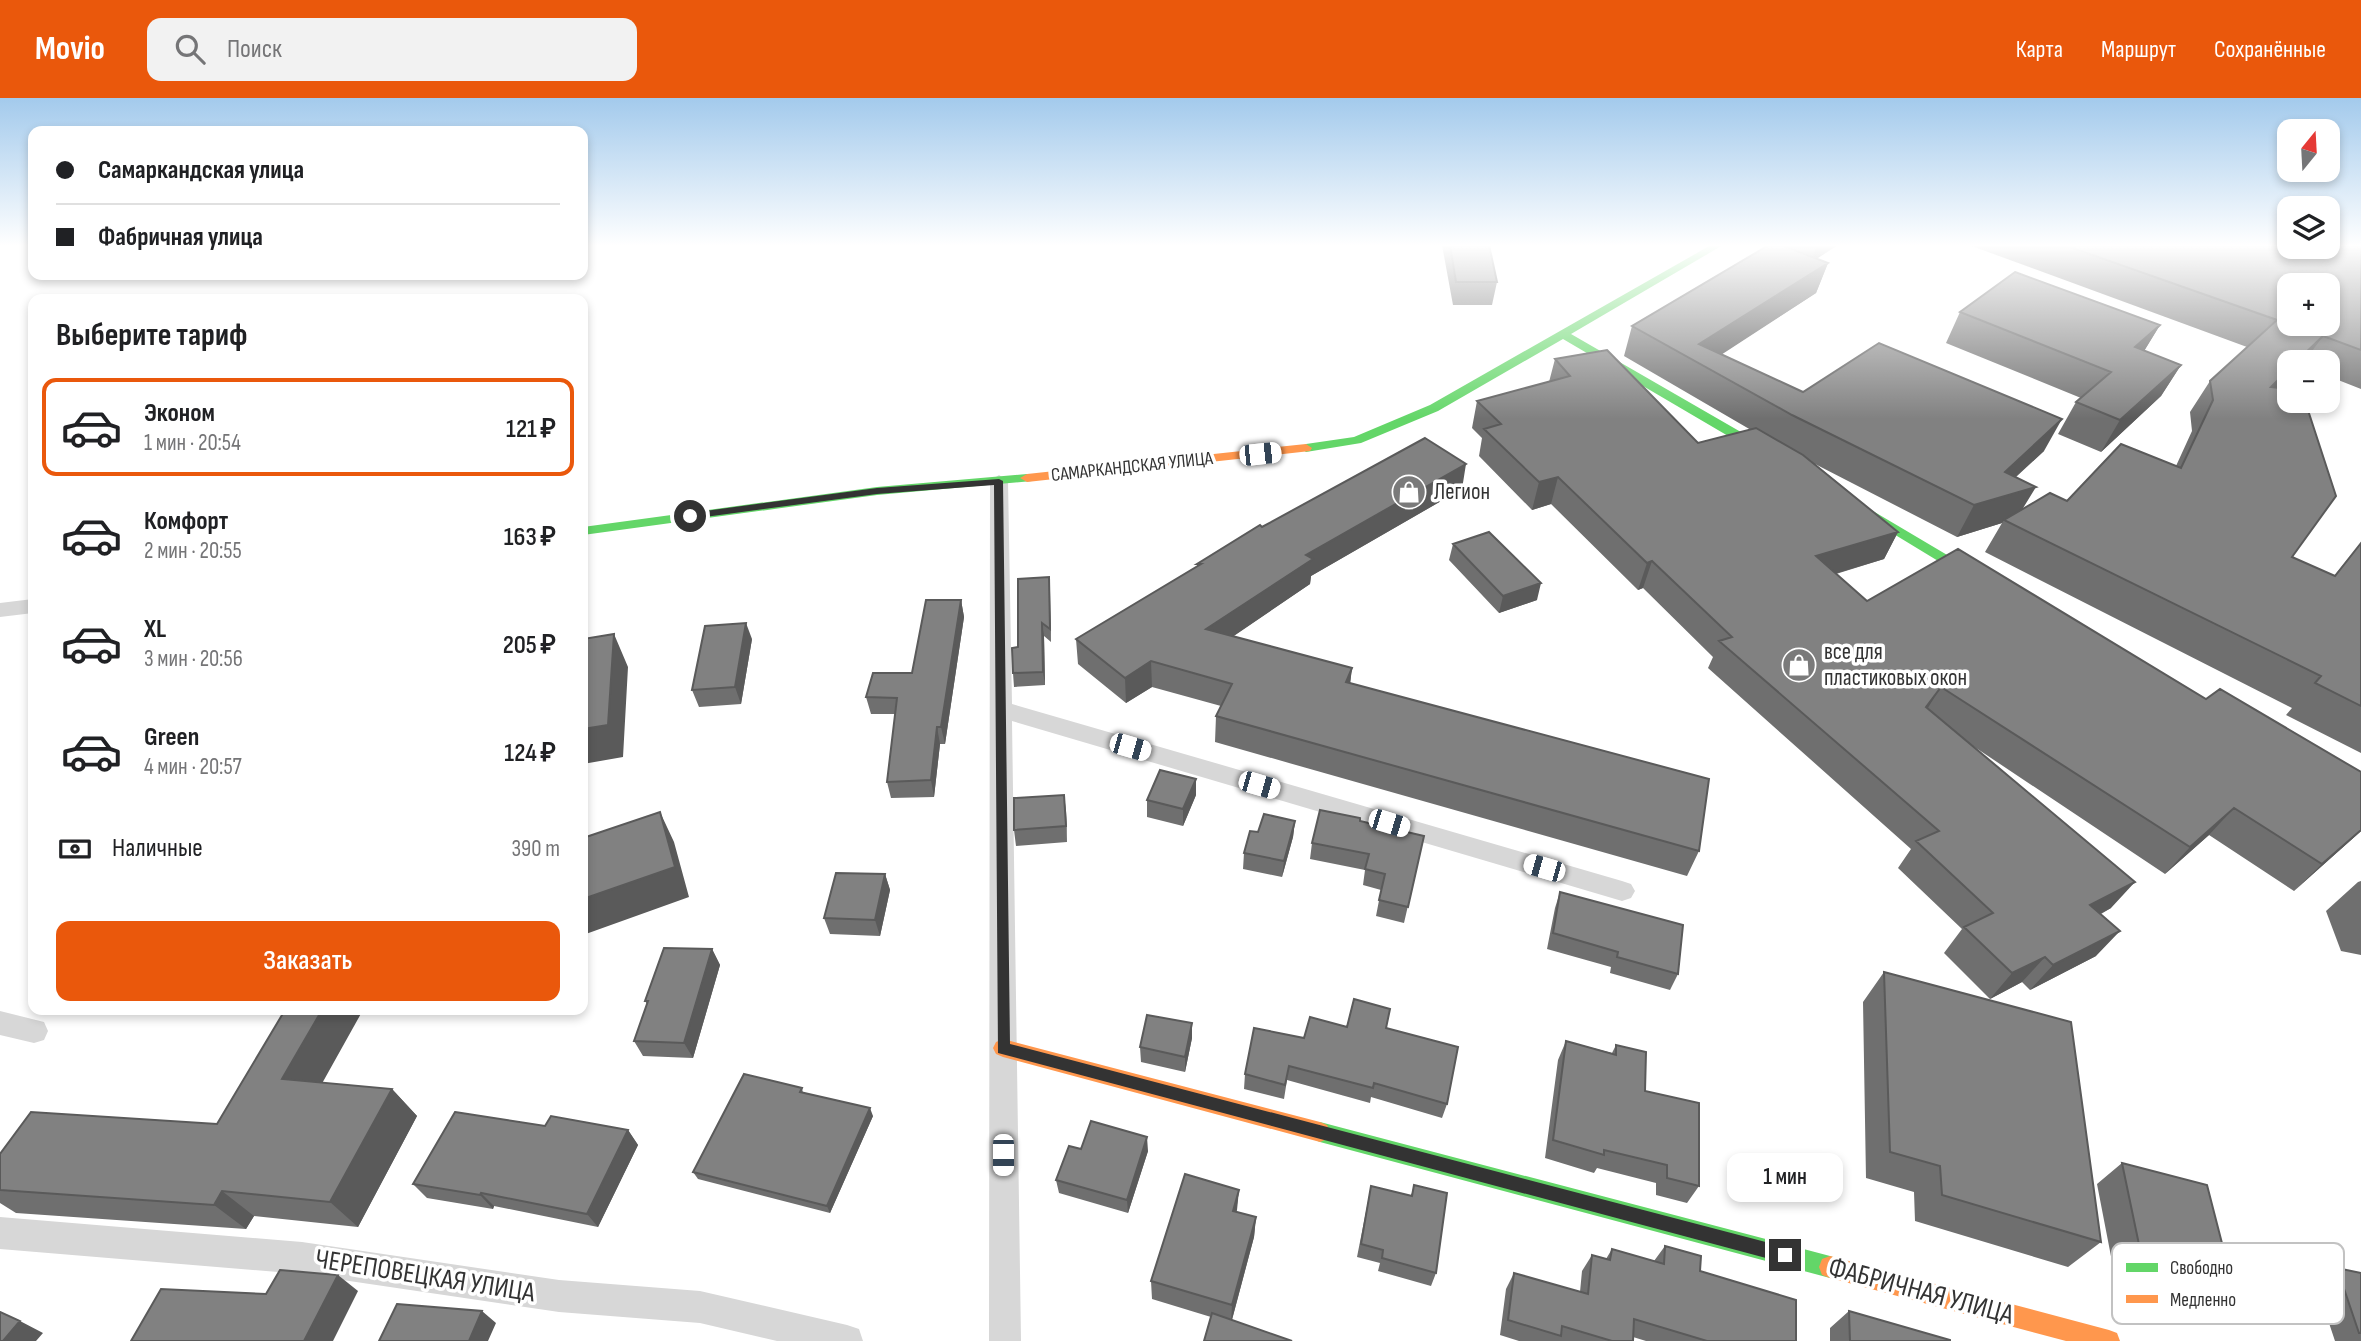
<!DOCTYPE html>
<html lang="ru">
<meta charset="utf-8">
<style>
body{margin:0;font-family:"Sofia Sans Condensed",sans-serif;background:#f2f2f2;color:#202124;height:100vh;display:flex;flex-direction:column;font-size:26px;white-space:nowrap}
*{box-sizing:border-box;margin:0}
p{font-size:23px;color:#757577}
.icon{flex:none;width:38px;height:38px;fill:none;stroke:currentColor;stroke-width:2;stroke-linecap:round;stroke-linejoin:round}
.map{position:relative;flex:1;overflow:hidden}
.sheet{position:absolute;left:28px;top:196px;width:560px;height:721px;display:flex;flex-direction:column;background:#fff;border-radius:14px;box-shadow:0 4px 10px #0003}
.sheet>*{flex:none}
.banner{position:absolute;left:28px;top:28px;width:560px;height:154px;border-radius:14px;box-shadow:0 4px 10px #0003;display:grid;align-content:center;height:154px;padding:0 28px;background:#fff}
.needle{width:46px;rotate:18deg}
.tools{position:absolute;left:2277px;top:21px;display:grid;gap:14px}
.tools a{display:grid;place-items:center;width:63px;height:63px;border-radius:14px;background:#fff;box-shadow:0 4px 10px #0003;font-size:35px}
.end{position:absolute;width:32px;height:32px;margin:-16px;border:9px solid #333;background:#fff;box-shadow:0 0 0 4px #fff}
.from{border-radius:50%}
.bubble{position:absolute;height:49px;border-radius:14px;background:#fff;box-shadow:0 4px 10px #0003;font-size:23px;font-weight:600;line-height:49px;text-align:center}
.car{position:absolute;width:21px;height:42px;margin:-21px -10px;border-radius:9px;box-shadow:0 0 5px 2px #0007;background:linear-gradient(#fff 24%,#345 0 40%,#fff 0 76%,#345 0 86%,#fff 0)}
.banner b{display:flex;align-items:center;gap:24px;height:66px;font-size:26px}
.banner b+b{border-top:2px solid #e0e0e0}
.banner i{width:18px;height:18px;background:#202124}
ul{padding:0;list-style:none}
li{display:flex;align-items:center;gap:21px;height:98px;margin:0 14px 10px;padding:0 14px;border:4px solid transparent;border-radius:14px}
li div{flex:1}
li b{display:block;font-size:26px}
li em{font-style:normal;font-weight:600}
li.on{border-color:#ea580c}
li>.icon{width:63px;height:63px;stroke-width:1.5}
h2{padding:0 28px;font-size:32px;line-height:84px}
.pay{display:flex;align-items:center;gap:18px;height:77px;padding:0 28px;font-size:26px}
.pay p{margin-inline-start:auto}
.cta{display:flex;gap:14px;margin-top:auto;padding:14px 28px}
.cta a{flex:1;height:80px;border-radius:14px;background:#ea580c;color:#fff;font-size:28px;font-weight:600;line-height:80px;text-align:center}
header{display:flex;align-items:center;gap:42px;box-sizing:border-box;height:98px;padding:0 35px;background:#ea580c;color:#fff}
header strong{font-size:33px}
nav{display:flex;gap:38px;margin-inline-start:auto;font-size:24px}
.search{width:490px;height:63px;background:#f2f2f2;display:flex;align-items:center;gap:18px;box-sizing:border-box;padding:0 24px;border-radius:14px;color:#757577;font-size:26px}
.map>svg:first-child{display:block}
</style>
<header>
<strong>Movio</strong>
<div class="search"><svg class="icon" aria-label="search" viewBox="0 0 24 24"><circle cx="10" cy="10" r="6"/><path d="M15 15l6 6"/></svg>Поиск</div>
<nav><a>Карта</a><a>Маршрут</a><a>Сохранённые</a></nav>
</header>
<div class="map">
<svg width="2361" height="1243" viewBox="0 0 2361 1243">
<rect width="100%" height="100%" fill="#fff"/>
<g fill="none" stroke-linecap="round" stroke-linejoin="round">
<path fill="#d7d7d7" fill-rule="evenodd" d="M999,377L1008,383L1012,606L1622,783L1631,786L1635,793L1631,800L1622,803L1012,623L1021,1243H989L990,383Z
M33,501V515L0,519V505Z
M0,913L44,924L48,933L44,942L34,945L0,937Z
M0,1119L302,1144L559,1182L700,1193L847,1227L859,1231L863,1243H777L700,1225L559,1214L302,1176L0,1151Z"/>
<path fill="#63d668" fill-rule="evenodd" d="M1711,147H1723L1571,236L1779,356V362H1769L1563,241L1438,313L1361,345L1306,354L1300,350L1306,346L1354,339L1430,307Z
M1027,376L1032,377V383L877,397L583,437V429L877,389Z
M1851,400L1986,480L1988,483L1981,488L1976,486L1846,407V401Z
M1320,1024L1830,1158L1838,1161L1841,1169L1838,1177L1830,1180L1320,1044L1313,1041L1310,1034L1313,1027Z"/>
<path fill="#ff974d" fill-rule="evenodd" d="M1306,346L1312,350L1310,353L1027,384L1020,380L1027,376Z
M1003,941L1320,1024L1327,1027L1330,1034L1327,1041L1320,1044L1003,959L996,956L993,950L996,944Z
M1830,1158L2109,1232L2117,1235L2120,1243H2066L1830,1180L1822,1177L1819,1169L1822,1161Z"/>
</g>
<path fill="#6f6f6f" d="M1442,147H1489L1497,184L1492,207H1453Z
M1769,147H1838L1816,161L1828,165L1816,195L1721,256L1803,294L2044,353L2016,379L2023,411L2067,403L2176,368L2192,333L2190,314L2210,283L2247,249L1969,147H2361V291L2328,278V264H2289V280L2279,290L2292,459L2334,478L2361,445V655L2286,617L2292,610L1985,454L2002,425L1957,439L1815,366L1898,434L1884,461L1836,476L1867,503L2361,733L2294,793L2209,737L2165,776L1973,648L2111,810L2101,816L2096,858L2030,892L2022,884L1990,901L1944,855L1962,831L1898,770L1911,751L1708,570L1713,559L1643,490L1638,492L1551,406L1532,412L1479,358L1482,340L1472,330L1477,303L1549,284L1555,261L1698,345L1751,332L1624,258L1632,228Z
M1960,214L2160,227L2144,253L2181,267L2161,298L2101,354L2058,336L2076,304L2081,300L1946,245Z
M1462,391L1311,478L1310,486L1233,538L1352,570L1350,585L1699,753L1687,778L1215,644L1216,618L1221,608L1152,589L1126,605L1078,566L1076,541L1197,469V466L1262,429Z
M1453,446L1537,502L1499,515L1449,462Z
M1049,479L1051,544L1044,538L1045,587L1014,589L1013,575L1018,549Z
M961,502L964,519L945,646H940L934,699L891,700L887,684L895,616H871L866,599L912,575Z
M752,541L741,606L699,609L692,592Z
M1196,697L1183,728L1147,719V702Z
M1066,713L1067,744L1016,748L1014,732Z
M1295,723L1293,739L1282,779L1243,771L1244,755L1258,734Z
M1360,723L1424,738L1404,825L1376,818L1381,792L1363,787L1365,772L1310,761L1312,745Z
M885,776L890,792L880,838L830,836L824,820Z
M2361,783V857L2341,853L2326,813L2358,784Z
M1560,794L1678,876L1670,892L1610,875L1611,869L1547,851L1555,810Z
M712,851L720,867L693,960L643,958L634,943L647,906L645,903Z
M1884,874L2101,1144L2068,1169L1915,1123L1914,1094L1866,1080L1863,904Z
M1347,929L1386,930L1447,1006L1442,1020L1371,999L1370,1005L1287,982L1284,1001L1244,991L1245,976L1304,940Z
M1192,940L1185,974L1141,964L1140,949Z
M1566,943L1612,955L1616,947L1699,1088L1687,1105L1656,1097V1085L1597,1070L1594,1075L1545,1060L1558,962Z
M323,985L392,991L417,1018L358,1129L254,1118L246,1131L16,1115L0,1105V1056L217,1026Z
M802,990L803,995L873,1018L830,1115L698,1081L693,1074Z
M545,1028L628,1032L638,1047L598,1129L494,1108L493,1111L427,1100L413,1086Z
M1081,1051L1148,1053L1128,1115L1059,1095L1056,1082Z
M2122,1065L2232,1184L2202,1202L2115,1179L2097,1086Z
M1414,1087L1436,1175L1431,1188L1378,1173L1380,1165L1357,1159L1371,1088L1411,1098Z
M1239,1092L1236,1114L1256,1119L1254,1139L1232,1222L1211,1219L1152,1201L1151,1183Z
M1665,1148L1796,1243H1646L1633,1239V1243H1519L1500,1237L1506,1191L1514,1175L1580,1194L1582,1173L1592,1157L1606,1161L1612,1151L1654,1163Z
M2337,1170L2361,1175V1243H2335L2315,1183Z
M1849,1213L1950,1243H1830V1230Z"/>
<path fill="#5a5a5a" d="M1817,147H1838L1810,165Z
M1828,165L1816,195L1704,268L1699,246Z
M2160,227L2141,258L2135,249Z
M2323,238L2304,264H2296Z
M2181,267L2161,298L2101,354L2120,322Z
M2289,271V280L2249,320L2271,289Z
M2062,321L2044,353L1990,402L2036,389L2017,420L2004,422L2002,425L1957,439L1974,407L2005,374Z
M1466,366L1462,391L1311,478L1310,486L1206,557V531L1306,457Z
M1558,379L1551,406L1532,412L1539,384Z
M1898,434L1884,461L1804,485L1816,458Z
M1652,463L1643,490L1638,492L1647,465Z
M1049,479L1050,493L1051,544L1050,531Z
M1541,485L1537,502L1499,515L1503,498Z
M961,502L964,519L945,646L941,629Z
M746,525L752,541L741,606L735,589Z
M1042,525L1044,538L1045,587L1043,574Z
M614,536L628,569L623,659L583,666V631Z
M1151,563L1152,589L1126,605L1125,580Z
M1352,570L1349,595L1346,584Z
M1941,589L1924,616L1926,609Z
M937,629L940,646L934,699L931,682Z
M1196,681V697L1183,728V711Z
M1064,697L1066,713L1067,744L1066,728Z
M2234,710L2209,737L2165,776L2190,749Z
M660,714L674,744L689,799L583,837V801Z
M1295,723L1293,739L1282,779L1284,763Z
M2361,732V733L2294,793L2322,766Z
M885,776L890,792L880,838L875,822Z
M2135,784L2111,810L2067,833L2090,807Z
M2120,833L2096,858L2030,892L2053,867Z
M712,851L720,867L693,960L684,945Z
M2045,859L2022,884L1990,901L2012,875Z
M322,912H363L310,1007L282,981Z
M1192,925V940L1185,974V959Z
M392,991L417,1018L358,1129L330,1104Z
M870,1010L873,1018L830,1115L827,1108Z
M628,1032L638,1047L598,1129L587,1116Z
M1147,1039L1148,1053L1128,1115L1127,1102Z
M1239,1092L1237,1112L1231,1132L1233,1113Z
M222,1093L254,1118L246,1131L214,1107Z
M481,1095L494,1108L493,1111L480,1097Z
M1256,1119L1254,1139L1231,1225L1232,1207Z
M338,1177L358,1193L333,1243H304Z
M482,1213L496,1225L488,1243H469Z
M20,1223L43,1235L36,1243H3Z"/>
<path fill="#818181" stroke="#5a5a5a" stroke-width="2" fill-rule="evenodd" d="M1450,147H1489L1497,184H1456Z
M1769,147H1781L1828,165L1699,246L1803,294L1879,245L2062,321L2005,374L2036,389L1974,407L1792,317L1632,228Z
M2064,147H2289V149H2328V147H2361V252L2323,238L2296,264H2289V271L2271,289L2289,291V303H2305L2336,398L2292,459L2335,478L2361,445V608L2315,585L2321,578L2004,422L2050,395L2067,403L2121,346L2181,370L2213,302L2210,283L2277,222ZM2289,187H2328V226H2289Z
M2015,174L2160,227L2135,249L2181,267L2120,322L2076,304L2111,274L1960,214Z
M1607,252L1698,345L1756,330L1803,357L1898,434L1816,458L1867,503L1958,451L2206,601L2220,591L2361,674V732L2322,766L2234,710L2190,749L1941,589L1926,609L2135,784L2090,807L2120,833L2053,867L2045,859L2012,875L1964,829L1993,815L1916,743L1939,733L1719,543L1732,539L1652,463L1647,465L1558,379L1539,384L1484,331L1501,326L1477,303L1570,278L1555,261Z
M1425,340L1466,366L1306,457L1313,461L1206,531L1352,570L1346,584L1709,681L1699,753L1216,618L1232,586L1151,563L1125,580L1076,541L1201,466H1197L1260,427L1262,429Z
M1489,434L1541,485L1503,498L1453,446Z
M1049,479L1050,531L1042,525L1043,574L1013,575L1012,550L1018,549V481Z
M926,502H961L941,629H937L931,682L887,684L897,600L866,599L873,575H912Z
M746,525L735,589L692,592L705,528Z
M614,536L608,627L583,631V541Z
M1160,672L1196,681L1183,711L1147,702Z
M1064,697L1066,728L1014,732V700Z
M1320,712L1360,720V723L1424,738L1408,809L1379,802L1385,776L1365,771L1369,756L1312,745Z
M660,714L675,769L583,801V740Z
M1264,716L1295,723L1284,763L1244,755L1250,733L1258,734Z
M836,775L885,776L875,822L824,820Z
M1560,794L1683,827L1678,876L1617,859L1618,854L1553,835Z
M664,850L712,851L684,945L634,943L648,903H645Z
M1884,874L2071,924L2101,1144L1942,1097L1940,1068L1890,1054Z
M1354,901L1390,911L1386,930L1458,949L1447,1006L1374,985L1373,990L1289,968L1285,987L1245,976L1254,930L1304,940L1310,919L1347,929Z
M285,912H322L282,981L392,991L330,1104L222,1093L214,1107L0,1092V1056L31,1014L217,1026Z
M1147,917L1192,925L1185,959L1140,949Z
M1566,943L1616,957V947L1646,954L1645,993L1699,1005V1088L1667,1080V1067L1604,1052V1057L1553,1042Z
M744,976L802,990L800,994L870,1010L827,1108L693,1074Z
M455,1014L545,1028L551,1018L628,1032L587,1116L481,1095L480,1097L413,1086Z
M1091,1023L1147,1039L1127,1102L1056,1082L1069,1048L1081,1051Z
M2122,1065L2207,1087L2232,1184L2142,1161Z
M1185,1076L1239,1092L1233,1113L1256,1119L1232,1207L1151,1183Z
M1414,1087L1447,1095L1436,1175L1382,1160L1383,1152L1361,1146L1371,1088L1412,1098Z
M1665,1148L1701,1158L1700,1173L1796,1202V1243H1707L1634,1221L1633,1243H1612L1562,1228L1561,1238L1508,1222L1514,1175L1588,1196L1592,1157L1610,1162L1612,1151L1664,1166Z
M2337,1170L2361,1175V1235H2359Z
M280,1172L338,1177L304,1243H131L161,1191L266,1196Z
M397,1206L482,1213L469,1243H379Z
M1849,1213L1950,1242V1243H1850Z
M0,1214L20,1223L3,1243H0Z
M1212,1215L1292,1243H1204Z"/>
<linearGradient id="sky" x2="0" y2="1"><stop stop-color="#a3caec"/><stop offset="0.46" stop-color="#fff"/><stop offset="1" stop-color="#fff" stop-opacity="0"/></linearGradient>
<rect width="2361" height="321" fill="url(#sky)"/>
<path fill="#333" d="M999,381L1003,383L1010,946L1785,1149L1790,1152L1793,1157L1790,1163L1785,1165L998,955L994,387L877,396L690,421L685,418L690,415L877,390Z"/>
<defs>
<g id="shop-disc" transform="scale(1.75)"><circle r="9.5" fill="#7a7a7a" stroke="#fff"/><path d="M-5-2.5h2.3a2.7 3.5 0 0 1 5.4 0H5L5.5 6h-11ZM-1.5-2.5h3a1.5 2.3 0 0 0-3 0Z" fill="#fff"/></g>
</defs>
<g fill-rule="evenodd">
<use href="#shop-disc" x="1409" y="394"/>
<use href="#shop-disc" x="1799" y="567"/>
</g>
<g text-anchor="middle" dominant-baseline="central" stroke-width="7" stroke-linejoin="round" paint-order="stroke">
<g font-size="19" fill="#333" stroke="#fff">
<text transform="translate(1132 369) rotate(-6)">САМАРКАНДСКАЯ УЛИЦА</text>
</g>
<g font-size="23" fill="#333" stroke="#fff" text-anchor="start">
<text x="1434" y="394">Легион</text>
<text x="1824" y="554">все для<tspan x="1824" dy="26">пластиковых окон</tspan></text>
</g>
<g font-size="28" fill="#333" stroke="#fff">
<text transform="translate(425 1178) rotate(9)">ЧЕРЕПОВЕЦКАЯ УЛИЦА</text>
<text transform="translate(1921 1193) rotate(15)">ФАБРИЧНАЯ УЛИЦА</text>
</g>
</g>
<rect x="2112" y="1145" width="232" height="81" rx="10" fill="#fff" stroke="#c2c2c2" stroke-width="2"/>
<rect x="2126" y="1165" width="32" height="9" fill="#63d668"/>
<rect x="2126" y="1197" width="32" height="8" fill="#ff974d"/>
<g font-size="19" fill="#333">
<text x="2170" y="1176">Свободно</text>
<text x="2170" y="1208">Медленно</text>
</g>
</svg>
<div class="tools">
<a><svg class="needle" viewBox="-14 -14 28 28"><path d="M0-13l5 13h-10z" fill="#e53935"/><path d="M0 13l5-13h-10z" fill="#757577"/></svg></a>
<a><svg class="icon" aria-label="layers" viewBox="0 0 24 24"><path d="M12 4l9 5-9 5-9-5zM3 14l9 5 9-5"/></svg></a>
<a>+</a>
<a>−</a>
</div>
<i class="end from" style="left:690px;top:418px"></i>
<i class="end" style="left:1785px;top:1157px"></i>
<div class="bubble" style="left:1727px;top:1055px;width:116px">1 мин</div>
<i class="car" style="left:1260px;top:356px;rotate:84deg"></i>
<i class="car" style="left:1130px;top:649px;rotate:106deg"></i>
<i class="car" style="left:1259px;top:687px;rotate:106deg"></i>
<i class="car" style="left:1389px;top:725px;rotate:107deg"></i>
<i class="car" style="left:1544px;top:770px;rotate:286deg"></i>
<i class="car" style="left:1003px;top:1057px;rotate:180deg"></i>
<div class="banner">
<b><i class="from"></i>Самаркандская улица</b>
<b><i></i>Фабричная улица</b>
</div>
<section class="sheet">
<h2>Выберите тариф</h2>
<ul>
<li class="on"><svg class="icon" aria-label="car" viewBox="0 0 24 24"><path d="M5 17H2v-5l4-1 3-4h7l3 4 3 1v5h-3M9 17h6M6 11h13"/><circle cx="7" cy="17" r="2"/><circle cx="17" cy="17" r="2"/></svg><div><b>Эконом</b><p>1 мин · 20:54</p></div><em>121 ₽</em></li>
<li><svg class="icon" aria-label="car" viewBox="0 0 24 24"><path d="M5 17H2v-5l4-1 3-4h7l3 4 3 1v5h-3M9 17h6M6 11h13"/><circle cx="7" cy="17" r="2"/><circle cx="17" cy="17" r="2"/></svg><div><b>Комфорт</b><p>2 мин · 20:55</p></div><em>163 ₽</em></li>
<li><svg class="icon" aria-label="car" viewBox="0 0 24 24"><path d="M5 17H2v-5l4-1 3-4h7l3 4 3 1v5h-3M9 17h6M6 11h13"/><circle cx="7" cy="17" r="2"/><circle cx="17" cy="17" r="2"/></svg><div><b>XL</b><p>3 мин · 20:56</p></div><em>205 ₽</em></li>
<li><svg class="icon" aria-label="car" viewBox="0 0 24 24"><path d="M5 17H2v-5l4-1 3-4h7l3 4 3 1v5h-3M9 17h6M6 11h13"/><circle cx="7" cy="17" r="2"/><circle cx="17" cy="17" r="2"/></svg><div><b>Green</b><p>4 мин · 20:57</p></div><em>124 ₽</em></li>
</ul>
<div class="pay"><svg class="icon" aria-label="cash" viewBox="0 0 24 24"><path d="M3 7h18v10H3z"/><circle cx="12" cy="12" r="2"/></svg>Наличные<p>390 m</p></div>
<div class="cta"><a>Заказать</a></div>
</section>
</div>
